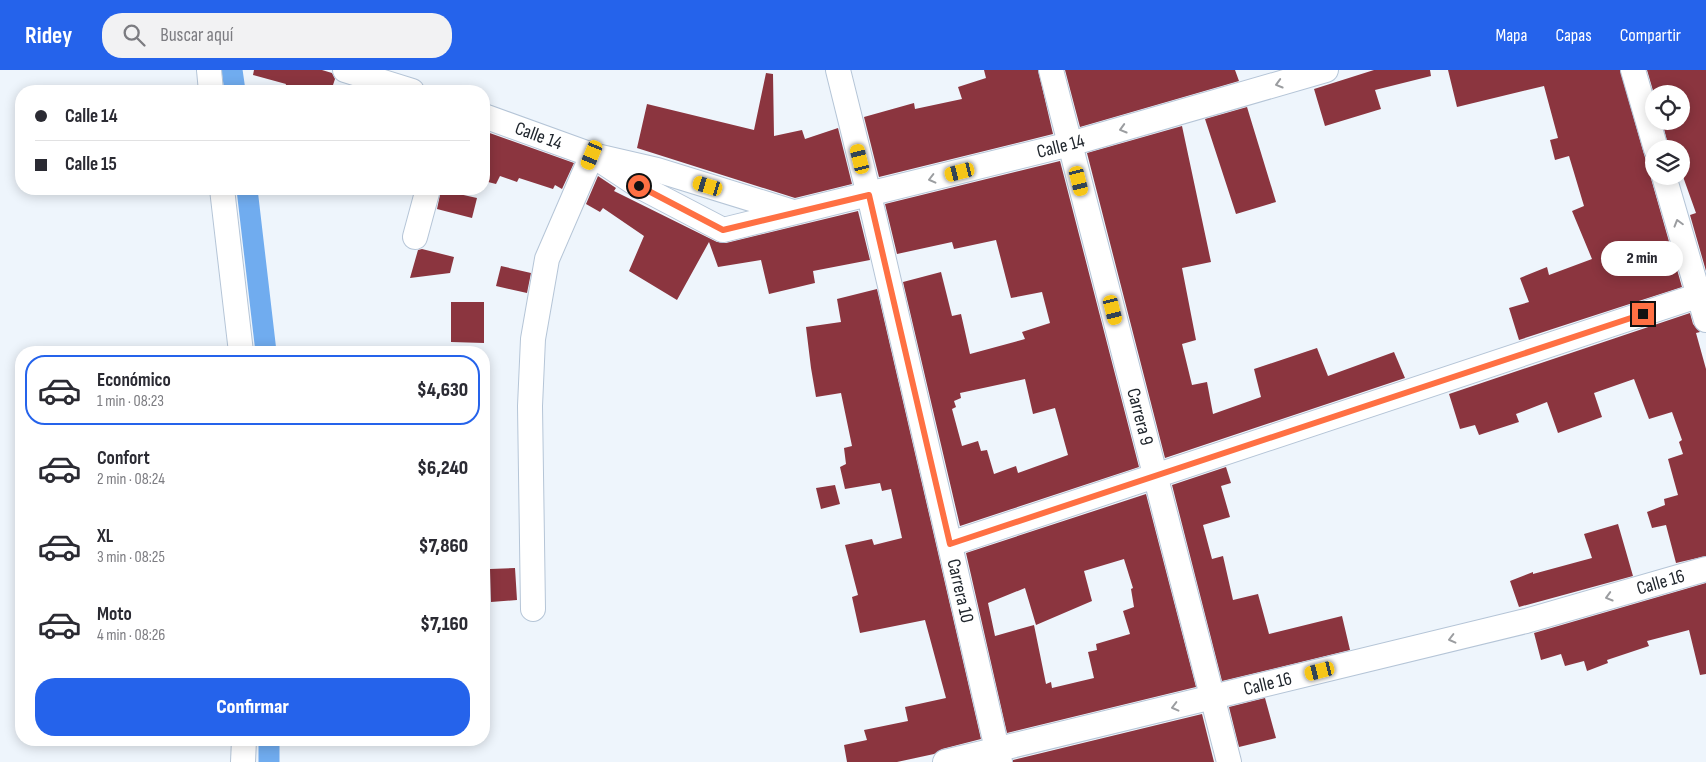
<!DOCTYPE html>
<html lang="es">
<meta charset="utf-8">
<style>
body{margin:0;font-family:"Sofia Sans Condensed",sans-serif;background:#f2f2f3;color:#2b2b33;height:100vh;display:flex;flex-direction:column;font-size:19px;white-space:nowrap}
*{box-sizing:border-box;margin:0}
p{font-size:16px;color:#7c7c81}
.icon{flex:none;width:28px;height:28px;fill:none;stroke:currentColor;stroke-width:2;stroke-linecap:round;stroke-linejoin:round}
.map{position:relative;flex:1;overflow:hidden}
.drawer{position:absolute;left:15px;top:276px;width:475px;height:400px;display:flex;flex-direction:column;background:#fff;border-radius:20px;box-shadow:0 2px 12px #0003}
.drawer>*{flex:none}
.hud{position:absolute;left:15px;top:15px;width:475px;height:110px;border-radius:20px;box-shadow:0 2px 12px #0003;display:grid;align-content:center;height:110px;padding:0 20px;background:#fff}
.tools{position:absolute;left:1645px;top:15px;display:grid;gap:10px}
.tools a{display:grid;place-items:center;width:45px;height:45px;border-radius:50%;background:#fff;box-shadow:0 2px 12px #0003;font-size:25px}
.end{position:absolute;width:22px;height:22px;margin:-11px;border:6px solid #ff7043;background:#111;box-shadow:0 0 0 2px #111}
.from{border-radius:50%}
.bubble{position:absolute;height:35px;border-radius:18px;background:#fff;box-shadow:0 2px 12px #0003;font-size:16px;font-weight:800;line-height:35px;text-align:center}
.car{position:absolute;width:15px;height:30px;margin:-15px -8px;border-radius:6px;box-shadow:0 0 4px 1px #0007;background:linear-gradient(#f5c518 24%,#345 0 40%,#f5c518 0 76%,#345 0 86%,#f5c518 0)}
.hud b{display:flex;align-items:center;gap:18px;height:48px;font-size:19px}
.hud b+b{border-top:1px solid #e1e1e2}
.hud i{width:12px;height:12px;background:#2b2b33}
ul{padding:9px 0 0;list-style:none}
li{display:flex;align-items:center;gap:15px;height:70px;margin:0 10px 8px;padding:0 10px;border:2px solid transparent;border-radius:20px}
li div{flex:1}
li b{display:block;font-size:19px}
li em{font-style:normal;font-weight:800}
li.current{border-color:#2563eb}
li>.icon{width:45px;height:45px;stroke-width:1.5}
.action{display:flex;gap:10px;margin-top:auto;padding:10px 20px}
.action a{flex:1;height:58px;border-radius:20px;background:#2563eb;color:#fff;font-size:20px;font-weight:800;line-height:58px;text-align:center}
header{display:flex;align-items:center;gap:30px;box-sizing:border-box;height:70px;padding:0 25px;background:#2563eb;color:#fff}
header strong{font-size:24px}
nav{display:flex;gap:28px;margin-inline-start:auto;font-size:18px}
.search{width:350px;height:45px;background:#f2f2f3;display:flex;align-items:center;gap:12px;box-sizing:border-box;padding:0 18px;border-radius:20px;color:#7c7c81;font-size:19px}
.map>svg:first-child{display:block}
</style>
<header>
<strong>Ridey</strong>
<div class="search"><svg class="icon" aria-label="search" viewBox="0 0 24 24"><circle cx="10" cy="10" r="6"/><path d="M15 15l6 6"/></svg>Buscar aquí</div>
<nav><a>Mapa</a><a>Capas</a><a>Compartir</a></nav>
</header>
<div class="map">
<svg width="1706" height="692" viewBox="0 0 1706 692">
<rect width="100%" height="100%" fill="#eef5fc"/>
<g fill="none" stroke-linecap="round" stroke-linejoin="round">
<path stroke="#70acef" stroke-width="21" d="M232,0L235,21
M247,119L266,282
M269,692V670"/>
</g>
<path fill="#8b353f" fill-rule="evenodd" d="M254,0H322L332,3L335,9L331,21H284L286,14L253,5Z
M984,0H1038L1053,64L879,107L864,47L914,33L915,39L962,29L958,17L986,8Z
M1065,0H1235L1239,11L1080,57Z
M1374,0H1430L1431,6L1375,20L1381,39L1325,56L1314,19Z
M1448,0H1620L1682,217L1519,270L1509,238L1529,232L1520,208L1547,197L1549,205L1592,189L1572,141L1584,136L1569,86L1555,90L1550,70L1558,68L1544,16L1457,37Z
M1647,0H1706V201L1690,145L1696,143L1681,101V79H1669L1662,51H1681V24H1654Z
M766,3L773,4L774,66L802,60L805,69L838,58L852,114L795,128L637,78L647,34L754,60Z
M1247,37L1276,132L1236,144L1205,49Z
M1182,56L1211,192L1182,198L1196,270L1182,274L1192,315L1207,312L1213,344L1261,327L1254,299L1317,278L1328,306L1394,282L1405,308L1165,388L1087,83Z
M484,61L574,93L562,119L555,115L553,119L519,108L517,112L500,106L496,114L484,111Z
M1060,91L1139,397L960,456L903,212L941,202L952,246L961,244L970,284L1025,269L1022,262L1050,253L1042,222L1011,228L996,170L954,179L952,172L897,184L885,134ZM1025,309L1033,344L1055,338L1068,385L1018,403L1016,396L994,404L987,380L981,381L978,371L962,376L952,339L956,337L954,331L961,328L960,323Z
M598,106L616,118L614,121L717,172L726,173L858,141L870,190L813,201L815,213L769,224L761,190L718,197L709,172L677,230L629,201L644,166L603,138L600,142L586,134Z
M441,120L477,128L472,148L437,139Z
M422,179L454,187L450,203L410,208L418,180Z
M501,196L531,203L527,223L496,216Z
M877,219L981,669L942,679L934,684L897,692H847L844,675L867,670L864,660L908,651L905,637L946,628L925,550L860,563L852,527L858,525L845,475L872,469L874,475L902,468L891,419L882,421L880,413L845,419L840,397L846,394L844,378L852,376L841,323L816,327L811,298L806,257L841,252L837,229Z
M451,232H484V273L451,272Z
M1690,243L1693,254L1700,262L1696,263L1706,299V486L1676,493L1666,455L1652,458L1647,442L1665,435L1664,429L1678,425L1668,389L1683,384L1679,372L1682,370L1672,342L1649,349L1634,309L1594,323L1602,347L1558,363L1547,332L1516,344L1519,352L1479,365L1475,355L1460,359L1449,324Z
M1226,397L1231,413L1221,416L1230,447L1203,455L1212,489L1223,486L1233,530L1258,524L1269,564L1342,546L1350,580L1222,611L1172,415Z
M835,415L840,434L821,439L816,418Z
M1146,424L1196,617L1007,663L966,483ZM1124,489L1133,518L1131,519L1134,537L1123,541L1130,564L1096,574L1097,580L1088,582L1094,608L1052,618L1051,612L1046,614L1034,555L995,566L988,533L1025,518L1036,555L1092,531L1084,501Z
M1618,454L1633,506L1519,537L1510,511L1533,502V504L1592,488L1584,464Z
M515,498L517,530L491,532L490,499Z
M1706,513V604L1700,605L1689,560L1647,571L1649,576L1607,590L1608,593L1587,601L1584,591L1565,596L1561,584L1541,590L1534,563Z
M1265,628L1276,668L1239,677L1229,637Z
M1202,644L1214,692H1013V690Z"/>
<g fill="none" stroke-linecap="round" stroke-linejoin="round">
<g stroke="#b5c5d7" stroke-width="26">
<g id="minor">
<path d="M209,0L211,21"/>
<path d="M345,0L412,21"/>
<path id="s1" d="M838,0L869,125L1000,692"/>
<path id="s2" d="M1051,0L1229,692"/>
<path d="M1633,0L1656,79"/>
<path id="s3" d="M484,46L592,85L657,100L793,142"/>
<path id="s4" d="M592,85L639,116L723,160L1070,74L1326,0"/>
<path d="M1664,106L1706,250"/>
<path d="M222,119L241,282"/>
<path d="M415,167L428,119"/>
<path d="M950,474L1706,223"/>
<path d="M533,539L530,336L533,269L547,189L592,85"/>
<path d="M243,692L244,670"/>
<path id="s5" d="M945,692L1526,551L1706,499"/>
</g>
</g>
<use href="#minor" stroke="#fff" stroke-width="24"/>
</g>
<defs><path id="oneway-chevron" d="M-2-3.5L2.5 0L-2 3.5" fill="none" stroke-width="1.6" stroke-linecap="round" stroke-linejoin="round" transform="scale(1.25)"/></defs>
<g stroke="#9b9da0">
<use href="#oneway-chevron" transform="translate(1279 14) rotate(164)"/>
<use href="#oneway-chevron" transform="translate(1123 59) rotate(164)"/>
<use href="#oneway-chevron" transform="translate(932 109) rotate(166)"/>
<use href="#oneway-chevron" transform="translate(1678 153) rotate(-106)"/>
<use href="#oneway-chevron" transform="translate(1609 527) rotate(164)"/>
<use href="#oneway-chevron" transform="translate(1452 569) rotate(166)"/>
<use href="#oneway-chevron" transform="translate(1175 637) rotate(166)"/>
</g>
<g fill="none" stroke-linecap="round" stroke-linejoin="round">
<path stroke="#ff7043" stroke-width="6" d="M639,116L723,160L869,125L950,474L1643,244"/>
</g>
<g text-anchor="middle" dominant-baseline="central" stroke-width="5" stroke-linejoin="round" paint-order="stroke">
<g font-size="19" fill="#20262d" stroke="#fff">
<text stroke="none"><textPath href="#s3" startOffset="58">Calle 14</textPath></text>
<text stroke="none"><textPath href="#s4" startOffset="499">Calle 14</textPath></text>
<text stroke="none"><textPath href="#s2" startOffset="358">Carrera 9</textPath></text>
<text stroke="none"><textPath href="#s5" startOffset="738">Calle 16</textPath></text>
<text stroke="none"><textPath href="#s1" startOffset="535">Carrera 10</textPath></text>
<text stroke="none"><textPath href="#s5" startOffset="332">Calle 16</textPath></text>
</g>
</g>
</svg>
<div class="tools">
<a><svg class="icon" aria-label="locate" viewBox="0 0 24 24"><circle cx="12" cy="12" r="6"/><path d="M12 2v4M12 18v4M2 12h4M18 12h4"/></svg></a>
<a><svg class="icon" aria-label="layers" viewBox="0 0 24 24"><path d="M12 4l9 5-9 5-9-5zM3 14l9 5 9-5"/></svg></a>
</div>
<i class="end from" style="left:639px;top:116px"></i>
<i class="end" style="left:1643px;top:244px"></i>
<div class="bubble" style="left:1601px;top:171px;width:82px">2 min</div>
<i class="car" style="left:592px;top:85px;rotate:203deg"></i>
<i class="car" style="left:860px;top:89px;rotate:346deg"></i>
<i class="car" style="left:960px;top:102px;rotate:256deg"></i>
<i class="car" style="left:1079px;top:111px;rotate:166deg"></i>
<i class="car" style="left:708px;top:116px;rotate:287deg"></i>
<i class="car" style="left:1113px;top:240px;rotate:166deg"></i>
<i class="car" style="left:1320px;top:601px;rotate:256deg"></i>
<div class="hud">
<b><i class="from"></i>Calle 14</b>
<b><i></i>Calle 15</b>
</div>
<section class="drawer">
<ul>
<li class="current"><svg class="icon" aria-label="car" viewBox="0 0 24 24"><path d="M5 17H2v-5l4-1 3-4h7l3 4 3 1v5h-3M9 17h6M6 11h13"/><circle cx="7" cy="17" r="2"/><circle cx="17" cy="17" r="2"/></svg><div><b>Económico</b><p>1 min · 08:23</p></div><em>$4,630</em></li>
<li><svg class="icon" aria-label="car" viewBox="0 0 24 24"><path d="M5 17H2v-5l4-1 3-4h7l3 4 3 1v5h-3M9 17h6M6 11h13"/><circle cx="7" cy="17" r="2"/><circle cx="17" cy="17" r="2"/></svg><div><b>Confort</b><p>2 min · 08:24</p></div><em>$6,240</em></li>
<li><svg class="icon" aria-label="car" viewBox="0 0 24 24"><path d="M5 17H2v-5l4-1 3-4h7l3 4 3 1v5h-3M9 17h6M6 11h13"/><circle cx="7" cy="17" r="2"/><circle cx="17" cy="17" r="2"/></svg><div><b>XL</b><p>3 min · 08:25</p></div><em>$7,860</em></li>
<li><svg class="icon" aria-label="car" viewBox="0 0 24 24"><path d="M5 17H2v-5l4-1 3-4h7l3 4 3 1v5h-3M9 17h6M6 11h13"/><circle cx="7" cy="17" r="2"/><circle cx="17" cy="17" r="2"/></svg><div><b>Moto</b><p>4 min · 08:26</p></div><em>$7,160</em></li>
</ul>
<div class="action"><a>Confirmar</a></div>
</section>
</div>
